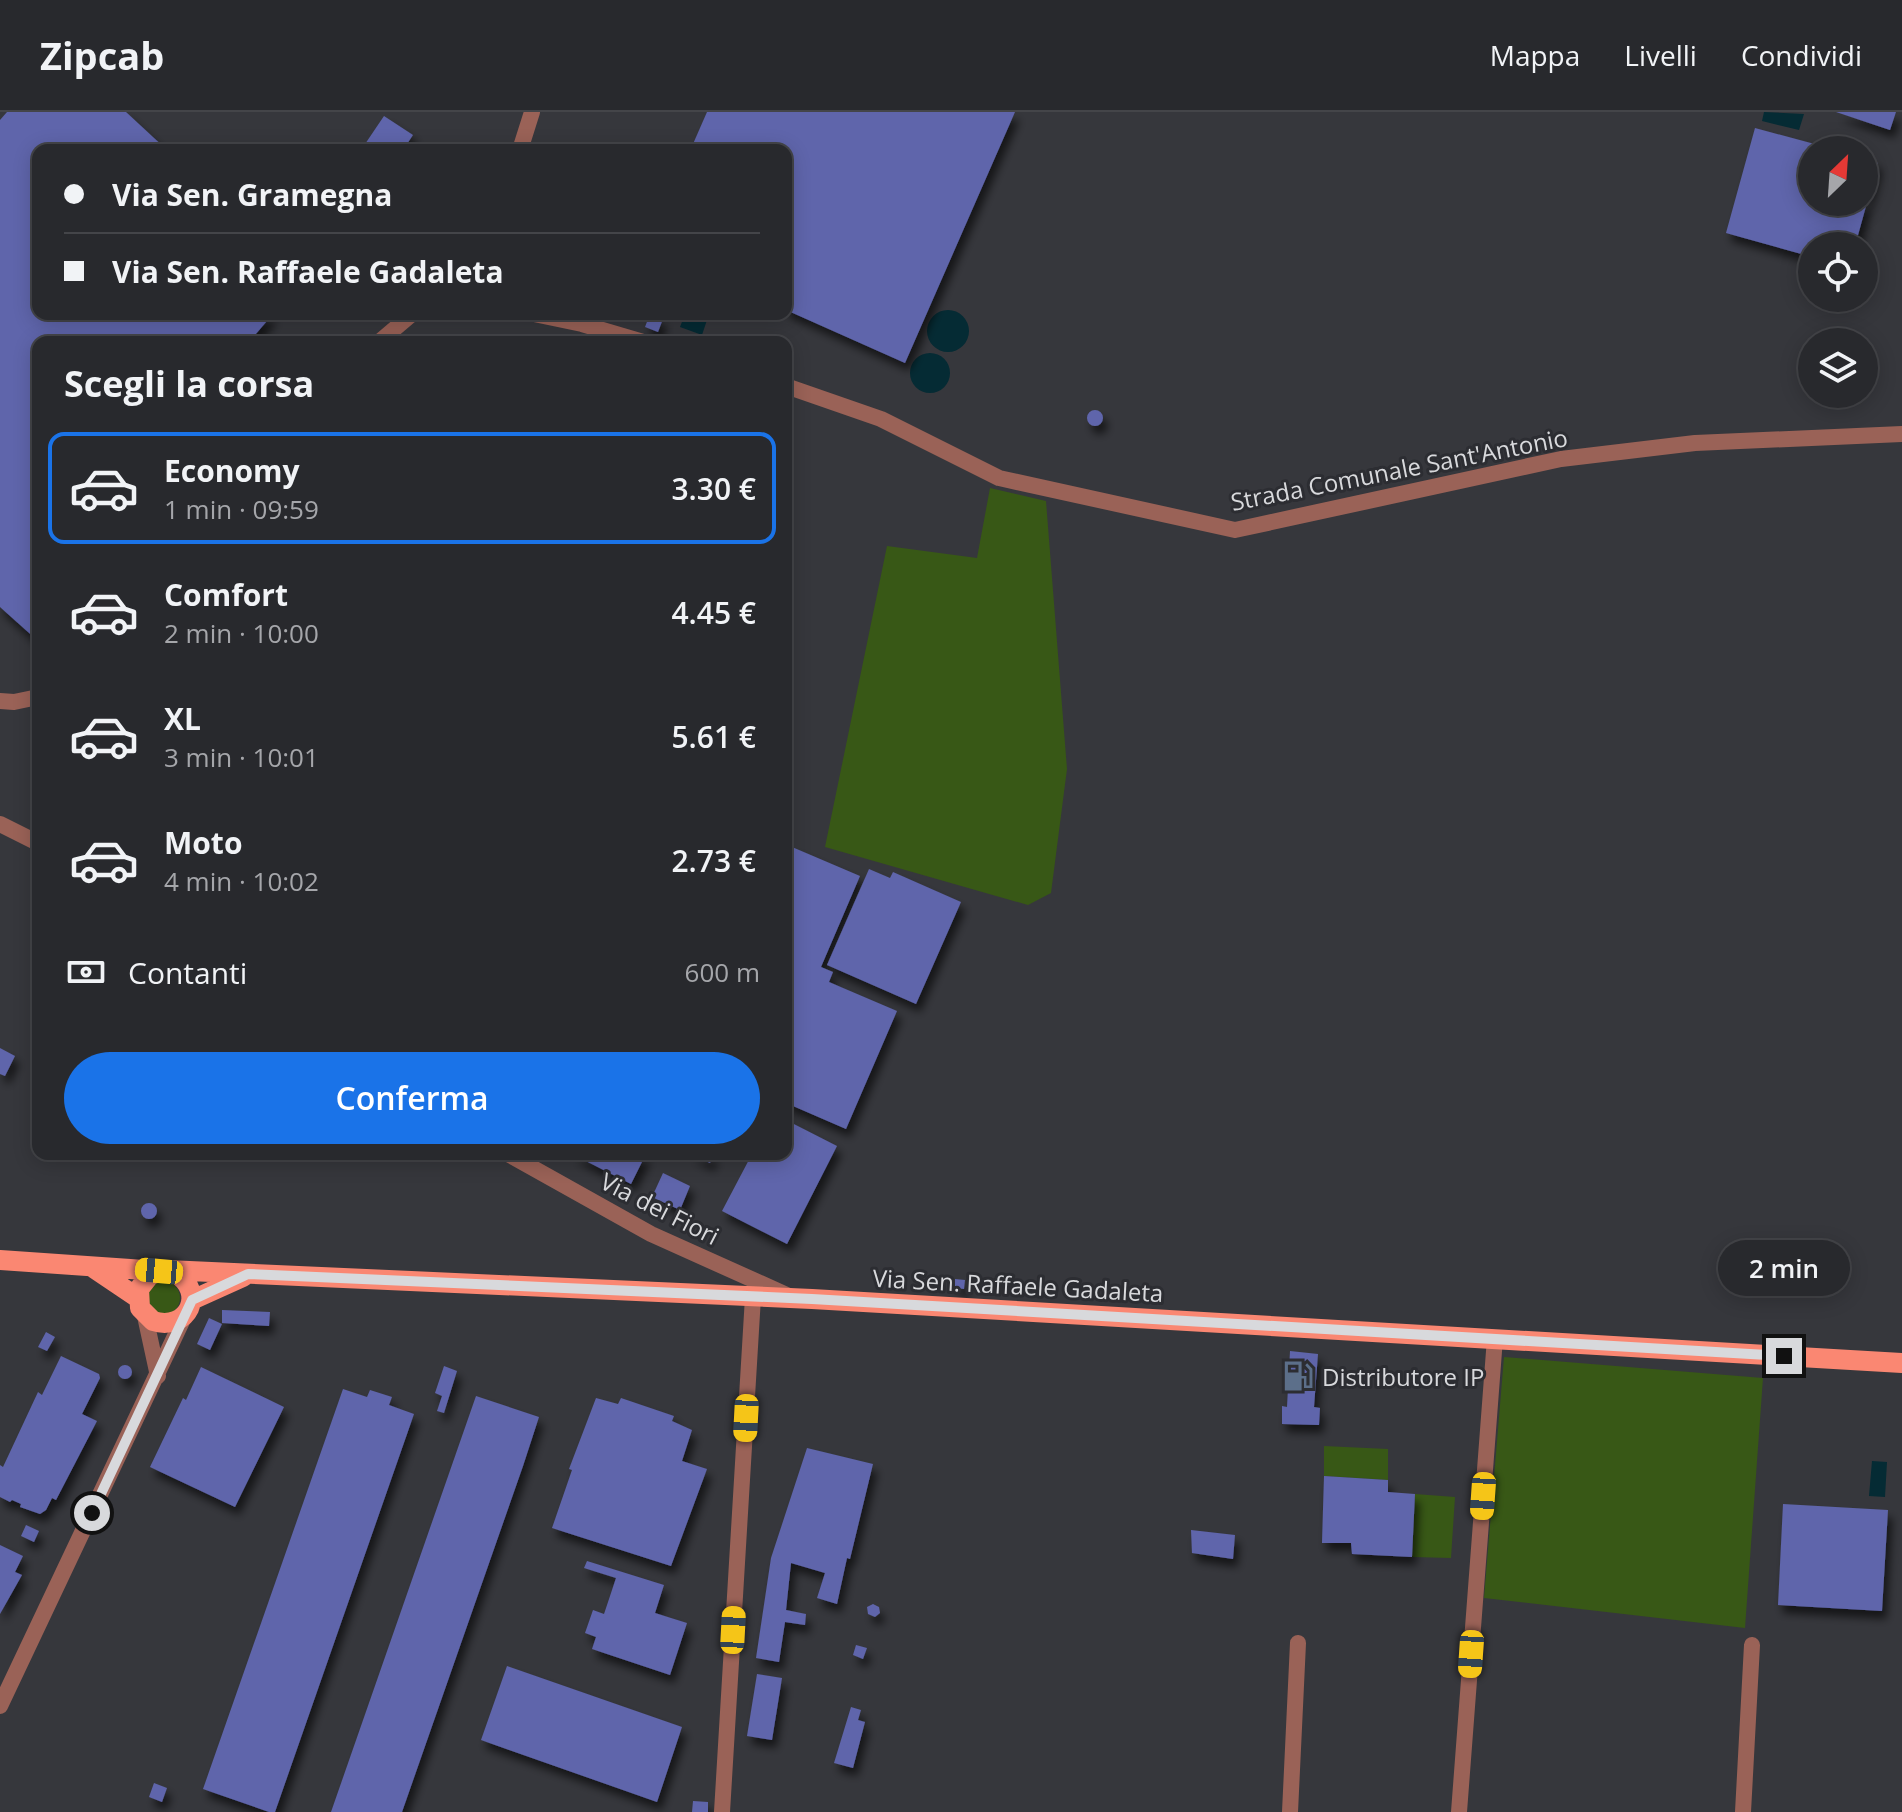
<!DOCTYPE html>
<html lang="it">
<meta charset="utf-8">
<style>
body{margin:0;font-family:"Open Sans",sans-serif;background:#343539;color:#f1f3f6;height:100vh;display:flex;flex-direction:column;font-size:30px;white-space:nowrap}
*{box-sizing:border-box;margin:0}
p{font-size:26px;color:#a5a6aa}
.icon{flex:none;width:44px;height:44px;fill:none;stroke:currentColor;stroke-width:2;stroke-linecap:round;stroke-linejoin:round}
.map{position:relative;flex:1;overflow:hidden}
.side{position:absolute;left:32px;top:224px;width:760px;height:824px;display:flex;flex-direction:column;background:#28292d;border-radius:16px;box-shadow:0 4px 20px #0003,0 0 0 2px #444549}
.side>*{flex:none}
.top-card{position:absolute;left:32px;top:32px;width:760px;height:176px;border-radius:16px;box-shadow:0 4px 20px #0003,0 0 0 2px #444549;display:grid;align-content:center;height:176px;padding:0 32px;background:#28292d}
.needle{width:52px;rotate:25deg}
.tools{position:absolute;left:1798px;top:24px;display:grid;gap:16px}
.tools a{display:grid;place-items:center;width:80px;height:80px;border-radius:50%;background:#28292d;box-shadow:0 4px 20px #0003,0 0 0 2px #444549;font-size:40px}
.end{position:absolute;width:36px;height:36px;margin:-18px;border:10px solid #d8d9dc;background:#111;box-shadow:0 0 0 4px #111}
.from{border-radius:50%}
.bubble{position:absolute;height:56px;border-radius:28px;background:#28292d;box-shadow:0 4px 20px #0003,0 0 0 2px #444549;font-size:26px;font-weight:600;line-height:56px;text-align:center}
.car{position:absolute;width:24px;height:48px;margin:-24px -12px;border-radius:10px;box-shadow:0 0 6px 2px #0007;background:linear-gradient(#f5c518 24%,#345 0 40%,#f5c518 0 76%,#345 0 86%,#f5c518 0)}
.top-card b{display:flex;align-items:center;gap:28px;height:76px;font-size:30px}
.top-card b+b{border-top:2px solid #444549}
.top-card i{width:20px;height:20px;background:#f1f3f6}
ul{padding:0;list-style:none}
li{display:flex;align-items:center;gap:24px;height:112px;margin:0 16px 12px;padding:0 16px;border:4px solid transparent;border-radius:16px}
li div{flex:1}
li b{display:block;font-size:30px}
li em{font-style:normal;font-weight:600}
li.selected{border-color:#1a73e8}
li>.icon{width:72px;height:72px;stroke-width:1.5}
h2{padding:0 32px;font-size:36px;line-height:96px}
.pay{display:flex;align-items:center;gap:20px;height:88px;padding:0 32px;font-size:30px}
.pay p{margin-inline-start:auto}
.primary-button{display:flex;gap:16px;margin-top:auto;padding:16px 32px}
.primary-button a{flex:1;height:92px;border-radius:48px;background:#1a73e8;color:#fff;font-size:32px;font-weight:600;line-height:92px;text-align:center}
header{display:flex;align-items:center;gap:48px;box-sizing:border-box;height:112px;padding:0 40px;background:#28292d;border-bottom:2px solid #444549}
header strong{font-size:38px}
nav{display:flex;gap:44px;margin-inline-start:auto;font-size:28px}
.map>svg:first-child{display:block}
</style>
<header>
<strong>Zipcab</strong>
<nav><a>Mappa</a><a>Livelli</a><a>Condividi</a></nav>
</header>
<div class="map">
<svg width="1902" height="1700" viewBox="0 0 1902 1700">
<defs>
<filter id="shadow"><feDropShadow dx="4.5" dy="8" stdDeviation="4" flood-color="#0009"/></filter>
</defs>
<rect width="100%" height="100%" fill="#36373c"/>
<path fill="#385816" d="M990,376L1046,389L1067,657L1051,781L1028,793L825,735L887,434L977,446Z
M146 1186a17 17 0 1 1 34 0a17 17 0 1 1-34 0Z
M1504,1245L1763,1266L1745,1516L1484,1486Z
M1324,1334L1388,1337V1368L1324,1364Z
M1415,1382L1455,1385L1451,1446L1412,1445Z"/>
<path fill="#052b34" d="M1764,0L1804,2L1799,18L1762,9Z
M927 219a21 21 0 1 1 42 0a21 21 0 1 1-42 0Z
M685,202H709L702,223L680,215Z
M910 261a20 20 0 1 1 40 0a20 20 0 1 1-40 0Z
M1872,1349L1887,1350L1885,1385L1869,1384Z"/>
<path fill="#5f65ab" filter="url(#shadow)" d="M7,0H126L167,38H38V202H273L249,230H38V529L0,495V8Z
M707,0H1015L905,251L786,198V38H705L693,32Z
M1836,0H1896L1890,18Z
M384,4L413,23L403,38H361Z
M1755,16L1833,37L1812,38V90H1864V45L1878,51L1855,134H1812V145L1726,121Z
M650,202L663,207L658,220L645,215Z
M1087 306a8 8 0 1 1 16 0a8 8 0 1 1-16 0Z
M792,735L860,764L821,855L833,860L829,870L897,899L846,1017L786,991V970L790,961L786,959V749Z
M869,757L890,766L893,760L961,790L916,892L827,853Z
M0,936L15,944L5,964L0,962Z
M786,1008L837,1034L787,1132L722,1099L752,1042H786Z
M572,1042H646L631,1072Z
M690,1042H714L710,1051Z
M663,1061L690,1074L680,1098L652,1085Z
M141 1099a8 8 0 1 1 16 0a8 8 0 1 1-16 0Z
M955,1167L965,1168L964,1177L955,1176Z
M222,1198L270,1200L269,1214L222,1211Z
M209,1206L222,1212L210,1238L197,1232Z
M46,1220L55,1225L47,1239L38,1235Z
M1290,1239L1318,1242L1314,1295L1320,1296L1319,1313L1282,1312V1294L1287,1295Z
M61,1244L99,1262L100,1266L82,1302L97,1309L56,1388L52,1386L46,1398L40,1402L20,1395L21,1392L12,1388L10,1390L0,1385V1353L3,1355L38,1280L42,1283Z
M118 1260a7 7 0 1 1 14 0a7 7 0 1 1-14 0Z
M444,1254L457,1259L444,1301L437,1299L442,1284L435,1281Z
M201,1255L284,1295L235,1395L150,1355L183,1286L186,1288Z
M343,1277L367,1285L370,1278L392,1285L389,1293L414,1302L275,1700H269L203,1677Z
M476,1284L539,1305L523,1354L402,1700H331Z
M596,1286L618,1292L621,1286L674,1304L672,1309L692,1318L682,1349L707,1357L671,1454L552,1416L572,1358L569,1357Z
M807,1336L873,1352L850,1447L847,1446L837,1492L817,1486L825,1461L791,1451L786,1498L806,1502L805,1513L785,1510L779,1550L756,1546L771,1446Z
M1324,1364L1388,1368V1380L1415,1382L1412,1445L1352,1442L1351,1431H1322Z
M1783,1392L1888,1398L1882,1499L1778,1493Z
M26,1413L39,1419L34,1430L21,1424Z
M1191,1418L1235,1423L1233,1447L1192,1441Z
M0,1433L23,1444L15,1460L22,1463L0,1502Z
M587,1449L664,1473L655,1501L687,1511L670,1563L592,1537L596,1525L585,1521L593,1498L604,1502L616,1466L584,1456Z
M873,1492L879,1495L880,1501L875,1505L868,1502L867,1495Z
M856,1533L867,1536L863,1547L853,1543Z
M507,1554L682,1615L657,1690L481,1628Z
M757,1562L782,1566L772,1628L747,1624Z
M851,1595L861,1598L858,1608L865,1610L853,1656L834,1651Z
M154,1671L167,1676L162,1690L149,1685Z
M693,1689L708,1690V1700H692Z"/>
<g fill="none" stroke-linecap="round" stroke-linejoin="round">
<path stroke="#9a6257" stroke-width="16" d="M520,38L532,0
M534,202L582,212L643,230
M379,230L412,202
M786,274L881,307L999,366L1235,418L1561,347L1695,331L1902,322
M0,589L14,590L38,585
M0,712L38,731
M508,1042L651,1122L789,1184
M145,1204L158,1264
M0,1594L185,1203
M722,1700L753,1185
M1290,1700L1298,1531
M1459,1700L1495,1226
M1743,1700L1752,1533"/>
<path stroke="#fa8772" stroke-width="20" d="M0,1148L159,1159
M92,1155L138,1186
M175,1161C207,1180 188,1220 153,1209L140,1196L139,1177L150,1163L167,1158L812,1187L1902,1251
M192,1188L243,1165"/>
</g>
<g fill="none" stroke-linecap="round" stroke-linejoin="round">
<path stroke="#d8d9dc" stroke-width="10" d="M92,1401L192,1188L248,1162L812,1187L1784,1244"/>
</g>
<defs>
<g id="fuel-bare" transform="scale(2.4)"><path d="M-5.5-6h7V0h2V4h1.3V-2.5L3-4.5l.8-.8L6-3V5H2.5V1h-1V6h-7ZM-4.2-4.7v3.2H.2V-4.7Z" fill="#5c6f8a" stroke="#2c2d32" stroke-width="2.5" paint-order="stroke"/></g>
</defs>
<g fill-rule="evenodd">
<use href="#fuel-bare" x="1298" y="1264"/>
</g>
<g text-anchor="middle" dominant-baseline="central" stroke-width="6" stroke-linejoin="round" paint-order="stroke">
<g font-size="24" fill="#d8d9dc" stroke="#2c2d32">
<text transform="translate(1399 357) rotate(-11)">Strada Comunale Sant'Antonio</text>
<text transform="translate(660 1096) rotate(27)">Via dei Fiori</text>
<text transform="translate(1018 1173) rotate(3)">Via Sen. Raffaele Gadaleta</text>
</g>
<g font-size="24" fill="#d8d9dc" stroke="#2c2d32" text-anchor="start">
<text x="1322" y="1264">Distributore IP</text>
</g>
</g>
</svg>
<div class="tools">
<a><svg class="needle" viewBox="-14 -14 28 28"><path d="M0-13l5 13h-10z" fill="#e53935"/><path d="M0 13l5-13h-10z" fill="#a5a6aa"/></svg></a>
<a><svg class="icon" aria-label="locate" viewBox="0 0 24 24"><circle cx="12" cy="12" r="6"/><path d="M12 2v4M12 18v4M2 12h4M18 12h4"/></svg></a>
<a><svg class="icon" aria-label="layers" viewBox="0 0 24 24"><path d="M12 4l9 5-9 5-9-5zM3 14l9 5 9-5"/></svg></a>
</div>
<i class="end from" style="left:92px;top:1401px"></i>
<i class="end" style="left:1784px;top:1244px"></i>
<div class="bubble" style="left:1718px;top:1128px;width:132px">2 min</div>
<i class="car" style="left:159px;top:1159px;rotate:275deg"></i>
<i class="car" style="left:746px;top:1306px;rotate:183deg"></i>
<i class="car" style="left:1483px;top:1384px;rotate:184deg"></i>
<i class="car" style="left:733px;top:1518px;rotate:3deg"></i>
<i class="car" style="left:1471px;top:1542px;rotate:184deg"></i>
<div class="top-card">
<b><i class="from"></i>Via Sen. Gramegna</b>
<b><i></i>Via Sen. Raffaele Gadaleta</b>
</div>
<section class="side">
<h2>Scegli la corsa</h2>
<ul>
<li class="selected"><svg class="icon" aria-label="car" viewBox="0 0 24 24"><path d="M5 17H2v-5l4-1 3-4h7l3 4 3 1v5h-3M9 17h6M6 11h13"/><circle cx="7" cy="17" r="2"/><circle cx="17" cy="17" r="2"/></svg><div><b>Economy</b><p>1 min · 09:59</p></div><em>3.30 €</em></li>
<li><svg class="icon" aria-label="car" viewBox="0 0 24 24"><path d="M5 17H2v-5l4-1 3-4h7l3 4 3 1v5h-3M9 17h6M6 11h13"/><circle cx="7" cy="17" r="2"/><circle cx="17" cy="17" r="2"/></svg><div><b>Comfort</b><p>2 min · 10:00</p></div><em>4.45 €</em></li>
<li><svg class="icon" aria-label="car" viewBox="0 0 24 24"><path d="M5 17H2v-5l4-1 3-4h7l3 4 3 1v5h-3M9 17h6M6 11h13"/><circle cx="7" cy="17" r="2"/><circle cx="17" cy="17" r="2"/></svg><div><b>XL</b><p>3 min · 10:01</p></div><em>5.61 €</em></li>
<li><svg class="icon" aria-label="car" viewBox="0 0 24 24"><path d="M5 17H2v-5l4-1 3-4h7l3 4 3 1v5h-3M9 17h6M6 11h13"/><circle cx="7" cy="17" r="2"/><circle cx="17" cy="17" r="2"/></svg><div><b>Moto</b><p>4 min · 10:02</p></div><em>2.73 €</em></li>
</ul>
<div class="pay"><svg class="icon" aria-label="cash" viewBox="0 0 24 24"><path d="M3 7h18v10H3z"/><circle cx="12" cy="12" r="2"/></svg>Contanti<p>600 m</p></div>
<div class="primary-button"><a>Conferma</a></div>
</section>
</div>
